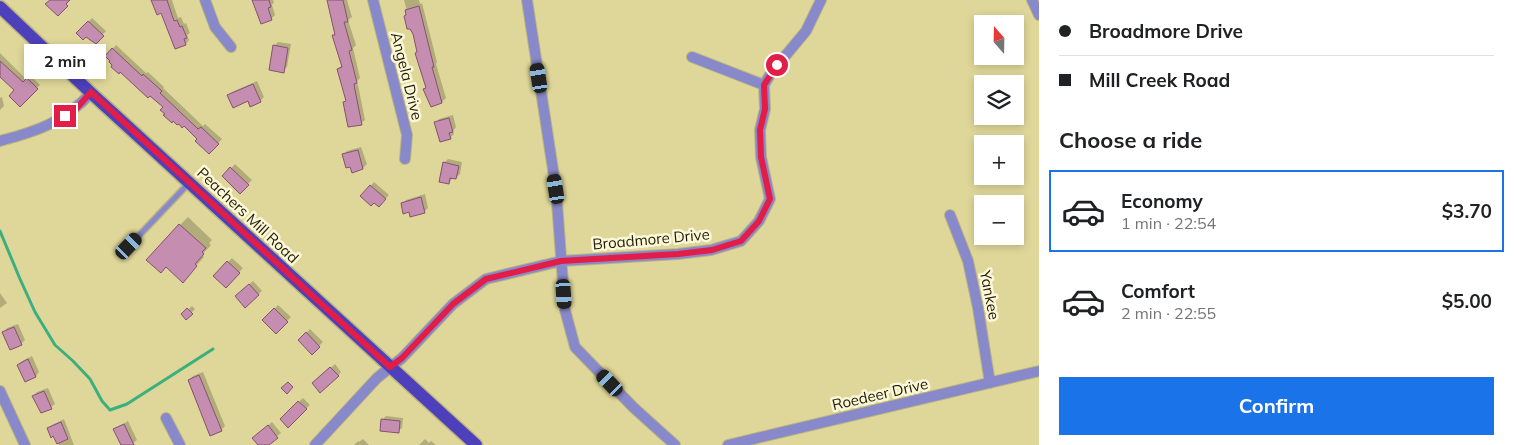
<!DOCTYPE html>
<meta charset="utf-8">
<style>
body{margin:0;font-family:Mulish,sans-serif;background:#f2f2f2;color:#202124;height:100vh;display:flex;flex-direction:column;font-size:19px;white-space:nowrap}
*{box-sizing:border-box;margin:0}
p{font-size:16px;color:#757577}
.icon{flex:none;width:28px;height:28px;fill:none;stroke:currentColor;stroke-width:2;stroke-linecap:round;stroke-linejoin:round}
.map{position:relative;flex:1;overflow:hidden}
.panel{display:flex;flex-direction:column;background:#fff;width:475px}
.panel>*{flex:none}
.banner{display:grid;align-content:center;height:110px;padding:0 20px;background:#fff}
.needle{width:32px;rotate:340deg}
.buttons{position:absolute;left:974px;top:15px;display:grid;gap:10px}
.buttons a{display:grid;place-items:center;width:50px;height:50px;border-radius:0px;background:#fff;box-shadow:0 2px 8px #0003;font-size:25px}
.end{position:absolute;width:22px;height:22px;margin:-11px;border:6px solid #e11d48;background:#fff;box-shadow:0 0 0 2px #fff}
.from{border-radius:50%}
.bubble{position:absolute;height:35px;border-radius:0px;background:#fff;box-shadow:0 2px 8px #0003;font-size:16px;font-weight:700;line-height:35px;text-align:center}
.car{position:absolute;width:15px;height:30px;margin:-15px -8px;border-radius:6px;box-shadow:0 0 4px 1px #0007;background:linear-gradient(#222 24%,#8ab4d8 0 40%,#222 0 76%,#8ab4d8 0 86%,#222 0)}
.banner b{display:flex;align-items:center;gap:18px;height:48px;font-size:19px}
.banner b+b{border-top:1px solid #e0e0e0}
.banner i{width:12px;height:12px;background:#202124}
ul{padding:0;list-style:none}
li{display:flex;align-items:center;gap:15px;height:82px;margin:0 10px 8px;padding:0 10px;border:2px solid transparent;border-radius:0px}
li div{flex:1}
li b{display:block;font-size:19px}
li em{font-style:normal;font-weight:700}
li.selected{border-color:#1a73e8}
li>.icon{width:45px;height:45px;stroke-width:1.5}
h2{padding:0 20px;font-size:22px;line-height:60px}
.cta{display:flex;gap:10px;margin-top:auto;padding:10px 20px}
.cta a{flex:1;height:58px;border-radius:0px;background:#1a73e8;color:#fff;font-size:20px;font-weight:700;line-height:58px;text-align:center}
main{display:flex;flex:1;min-height:0}
.map>svg:first-child{display:block}
</style>
<main>
<div class="map">
<svg width="1039" height="445" viewBox="0 0 1039 445">
<rect width="100%" height="100%" fill="#dfd799"/>
<path fill="#0003" d="M153,0H172L178,18L181,17L184,24L186,23L190,33L187,35L189,40L186,44Z
M254,0H273L274,2L272,5L275,15L271,19Z
M328,0H347L352,17L348,20L356,45L353,48L360,78L357,81L358,85L365,120L361,123L345,102L347,100L338,69L342,65L334,36L336,33Z
M404,0H419L420,4L422,3L437,62L436,64L446,98L442,102L431,105L425,89L427,87Z
M92,18L106,31L96,42L86,35L78,33Z
M278,42L291,44L287,67L283,71L274,46Z
M116,45L146,73L148,72L164,87L163,88L203,126L205,124L222,139L209,153L199,139L106,56Z
M0,53L27,80L31,76L40,85L20,105L16,90L0,75Z
M257,81L264,97L260,101L229,96L232,92Z
M2,97L4,106L0,110V98Z
M453,115L456,127L453,131L454,134L450,138L436,123L439,119Z
M361,147L367,164L363,168L353,171L343,155L347,151Z
M448,159L462,162L460,174L456,178L453,177L449,183L444,163Z
M235,164L252,180L240,192L224,176Z
M374,182L389,195L379,205L374,201L362,196Z
M425,194L428,208L424,212L410,211L402,204L406,200Z
M188,217L212,240L209,243L211,245L202,255L204,257L183,281L180,225Z
M232,258L243,268L226,286L215,276Z
M253,281L262,291L245,306L240,292Z
M0,293L7,303L0,308Z
M278,305L291,317L276,332L264,320Z
M192,306L195,309L186,318L183,314Z
M18,324L25,340L21,344L4,332L7,328Z
M310,329L323,342L312,353L300,340Z
M32,356L39,372L36,376L25,381L18,365L22,361Z
M335,364L341,372L338,376L317,380Z
M203,372L225,426L221,430L189,380L193,376Z
M48,388L55,404L51,407L33,396L37,392Z
M303,398L310,405L288,426L281,419Z
M386,416L403,418L402,428L398,431L382,420Z
M64,419L74,445H59L54,435L48,428L52,425Z
M128,421L137,440L131,445H122L115,429Z
M272,422L281,433L267,445H260L258,434Z
M363,439L369,445H354L358,441L359,442Z
M425,439L429,443L431,441L436,445H419Z"/>
<g fill="none" stroke-linecap="round" stroke-linejoin="round">
<path stroke="#3caf7e" stroke-width="3" d="M0,231L20,279L35,312L55,345L73,361L90,379L102,401L110,410L127,404L213,349"/>
</g>
<path fill="#c58eb0" stroke="#845172" d="M50,0H70L66,4L68,6L58,16L45,4Z
M151,0H167L174,21L177,20L180,27L182,26L187,38L184,39L186,45L175,49L161,13L157,15Z
M252,0H269L271,7L268,8L272,20L261,24Z
M327,0H343L348,22H344L352,50L349,51L357,83L354,84L355,90L362,125L348,127L343,102L346,101L337,69L342,67L332,35H335Z
M419,6L434,67H432L442,103L431,107L423,89L426,88L415,53L417,52L413,34L410,29H407L404,16L406,15L405,10Z
M88,21L104,36L96,44L86,37L83,40L76,33Z
M273,45L288,48L284,73L269,70Z
M112,48L142,76L143,74L162,91L160,93L198,129L201,127L219,144L209,154L195,141L197,139L184,126L182,128L179,124L177,125L173,121L172,123L163,115L165,114L160,110L163,107L150,96L148,98L120,72L119,74L111,67L112,65L109,62L110,61L105,56Z
M0,61L23,82L27,78L38,89L20,107L9,96L14,90L0,77Z
M253,84L261,102L250,107L248,101L233,108L227,95Z
M449,118L453,132L449,133L451,139L440,142L434,122Z
M358,150L363,169L352,173L350,167L346,168L342,154Z
M443,162L459,166L456,179L450,178L449,184L439,182Z
M230,167L249,185L240,194L222,176Z
M370,185L386,199L379,207L374,203L371,206L360,196Z
M421,197L425,213L410,217L409,212L403,214L401,203Z
M179,224L206,248L202,252L204,254L195,264L197,266L183,283L166,267L161,273L146,260Z
M227,261L240,273L226,288L213,276Z
M249,284L259,295L245,308L235,296Z
M187,308L193,314L186,320L181,314Z
M274,308L288,322L276,334L262,320Z
M14,327L22,345L10,350L2,332Z
M306,332L320,347L312,355L298,340Z
M28,359L36,377L25,382L17,365Z
M330,367L339,376L320,393L312,383Z
M199,375L222,431L210,436L188,380Z
M288,382L293,387L287,394L281,388Z
M44,391L52,409L41,413L32,396Z
M298,401L307,409L288,428L280,419Z
M381,419L400,421L399,433L380,431Z
M61,422L68,439L57,444L53,436L51,438L47,428Z
M124,424L134,445H121L113,429Z
M268,425L278,438L269,445H258L252,438Z"/>
<g fill="none" stroke-linecap="round" stroke-linejoin="round">
<g stroke="#bdb57e" stroke-width="8">
<path id="lane" d="M129,246L189,183"/>
</g>
<g stroke="#bdb57e" stroke-width="12">
<path id="street" d="M205,0L215,27L231,47
M373,0L407,135L405,159
M527,0L556,189L565,310L575,347L633,407L675,445
M1032,0L1039,15
M692,57L764,85
M0,141C38,131 64,122 91,93
M950,215L968,261L978,308L990,383
M0,391L25,445
M166,418L180,445
M315,445L377,378L402,358L453,304L486,279L561,261L678,254L711,250L741,241L759,221L770,199L761,157L760,130L765,109L764,85L771,73L806,31L821,0
M728,445L1039,371"/>
</g>
<g stroke="#bdb57e" stroke-width="15">
<path id="primary" d="M0,7L91,93L476,445"/>
</g>
<use href="#lane" stroke="#8789cb" stroke-width="5"/>
<use href="#street" stroke="#8789cb" stroke-width="10"/>
<use href="#primary" stroke="#4e40bb" stroke-width="12"/>
</g>
<g fill="none" stroke-linecap="round" stroke-linejoin="round">
<path stroke="#e11d48" stroke-width="6" d="M65,116L76,109L91,92L390,367L402,358L453,304L486,279L561,261L678,254L712,250L741,241L759,221L770,199L761,157L760,130L765,109L764,85L777,65"/>
</g>
<g text-anchor="middle" dominant-baseline="central" stroke-width="5" stroke-linejoin="round" paint-order="stroke">
<g font-size="15" fill="#201c04" stroke="#fbf7d8">
<text transform="translate(407 76) rotate(76)">Angela Drive</text>
<text transform="translate(248 215) rotate(43)">Peachers Mill Road</text>
<text transform="translate(651 239) rotate(-5)">Broadmore Drive</text>
<text transform="translate(990 295) rotate(79)">Yankee</text>
<text transform="translate(880 394) rotate(-13)">Roedeer Drive</text>
</g>
</g>
</svg>
<div class="buttons">
<a><svg class="needle" viewBox="-14 -14 28 28"><path d="M0-13l5 13h-10z" fill="#e53935"/><path d="M0 13l5-13h-10z" fill="#757577"/></svg></a>
<a><svg class="icon" aria-label="layers" viewBox="0 0 24 24"><path d="M12 4l9 5-9 5-9-5zM3 14l9 5 9-5"/></svg></a>
<a>+</a>
<a>−</a>
</div>
<i class="end from" style="left:777px;top:65px"></i>
<i class="end" style="left:65px;top:116px"></i>
<div class="bubble" style="left:24px;top:44px;width:82px">2 min</div>
<i class="car" style="left:539px;top:78px;rotate:351deg"></i>
<i class="car" style="left:556px;top:189px;rotate:351deg"></i>
<i class="car" style="left:129px;top:246px;rotate:44deg"></i>
<i class="car" style="left:564px;top:294px;rotate:176deg"></i>
<i class="car" style="left:610px;top:383px;rotate:316deg"></i>
</div>
<section class="panel">
<div class="banner">
<b><i class="from"></i>Broadmore Drive</b>
<b><i></i>Mill Creek Road</b>
</div>
<h2>Choose a ride</h2>
<ul>
<li class="selected"><svg class="icon" aria-label="car" viewBox="0 0 24 24"><path d="M5 17H2v-5l4-1 3-4h7l3 4 3 1v5h-3M9 17h6M6 11h13"/><circle cx="7" cy="17" r="2"/><circle cx="17" cy="17" r="2"/></svg><div><b>Economy</b><p>1 min · 22:54</p></div><em>$3.70</em></li>
<li><svg class="icon" aria-label="car" viewBox="0 0 24 24"><path d="M5 17H2v-5l4-1 3-4h7l3 4 3 1v5h-3M9 17h6M6 11h13"/><circle cx="7" cy="17" r="2"/><circle cx="17" cy="17" r="2"/></svg><div><b>Comfort</b><p>2 min · 22:55</p></div><em>$5.00</em></li>
</ul>
<div class="cta"><a>Confirm</a></div>
</section>
</main>
